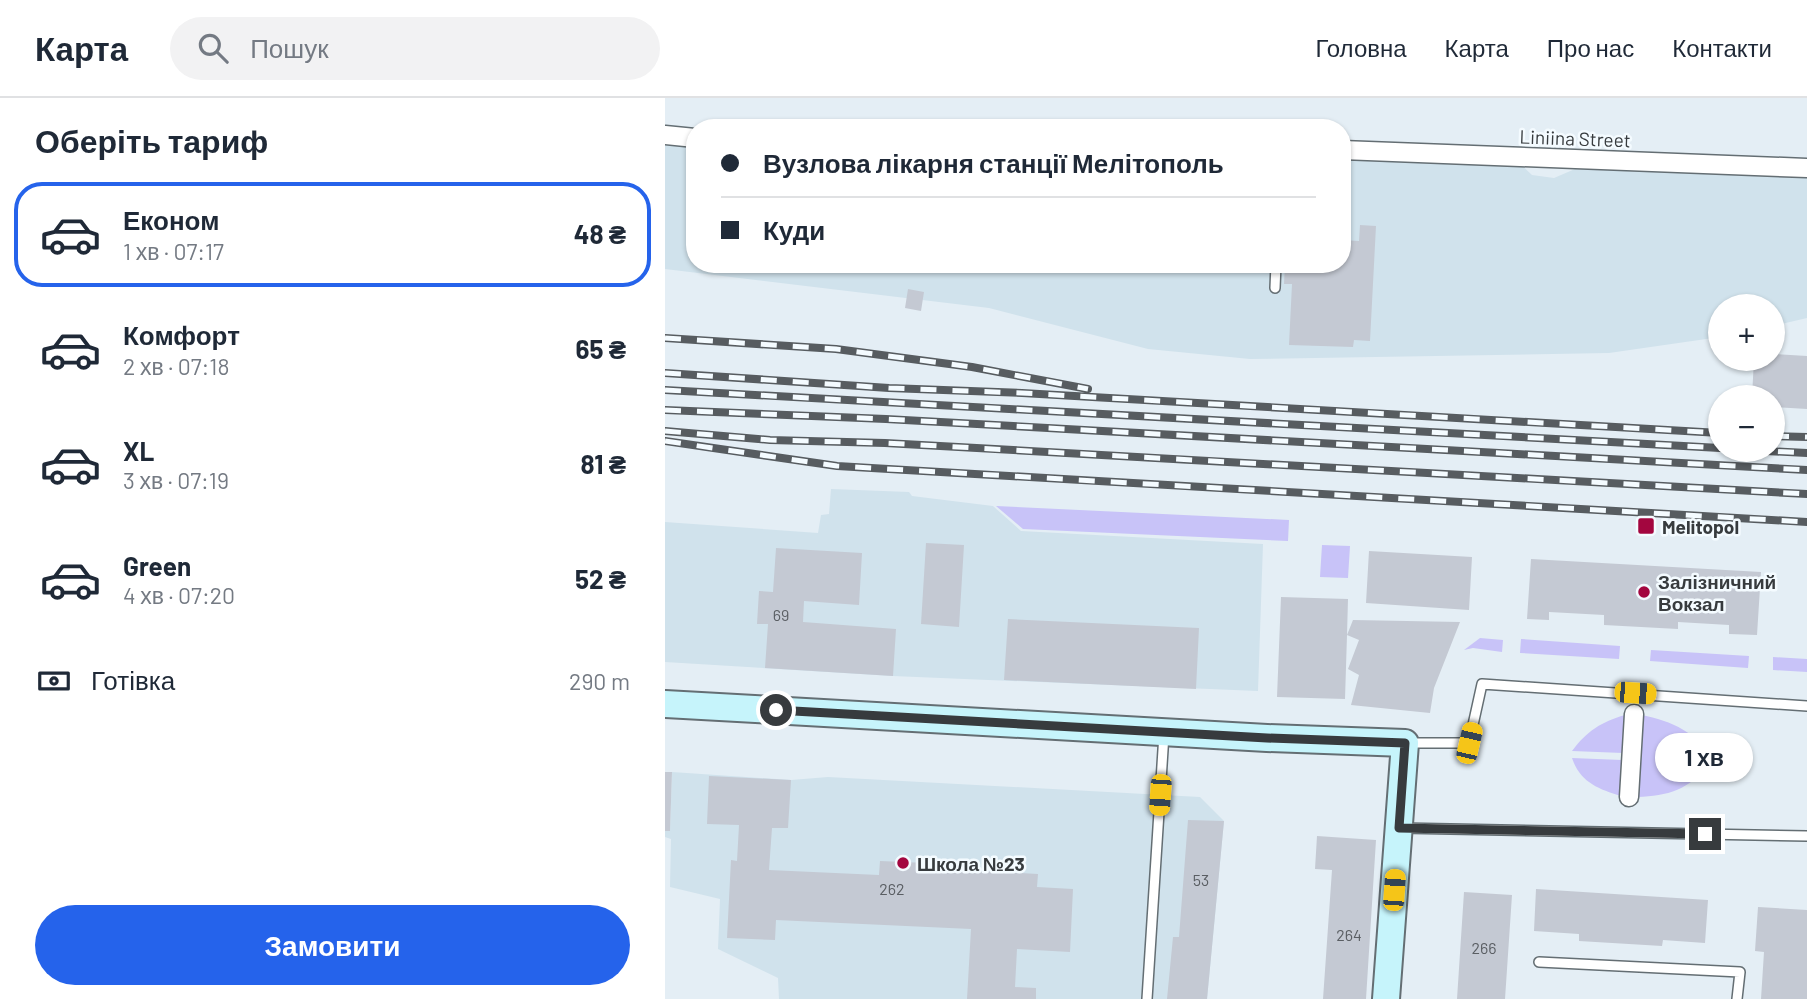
<!DOCTYPE html>
<html lang="uk">
<meta charset="utf-8">
<style>
body{margin:0;font-family:Barlow,sans-serif;background:#f2f2f3;color:#1f2937;height:100vh;display:flex;flex-direction:column;font-size:26px;white-space:nowrap}
*{box-sizing:border-box;margin:0}
p{font-size:23px;color:#747a83}
.icon{flex:none;width:38px;height:38px;fill:none;stroke:currentColor;stroke-width:2;stroke-linecap:round;stroke-linejoin:round}
.map{position:relative;flex:1;overflow:hidden}
.side{display:flex;flex-direction:column;background:#fff;width:665px}
.side>*{flex:none}
.hud{position:absolute;left:21px;top:21px;width:665px;height:154px;border-radius:28px;box-shadow:0 2px 5px #0004;display:grid;align-content:center;height:154px;padding:0 35px;background:#fff}
.fabs{position:absolute;left:1043px;top:196px;display:grid;gap:14px}
.fabs a{display:grid;place-items:center;width:77px;height:77px;border-radius:50%;background:#fff;box-shadow:0 2px 5px #0004;font-size:35px}
.end{position:absolute;width:32px;height:32px;margin:-16px;border:9px solid #373b3e;background:#fff;box-shadow:0 0 0 4px #fff}
.from{border-radius:50%}
.bubble{position:absolute;height:49px;border-radius:24px;background:#fff;box-shadow:0 2px 5px #0004;font-size:23px;font-weight:700;line-height:49px;text-align:center}
.car{position:absolute;width:21px;height:42px;margin:-21px -10px;border-radius:9px;box-shadow:0 0 5px 2px #0007;background:linear-gradient(#f5c518 24%,#345 0 40%,#f5c518 0 76%,#345 0 86%,#f5c518 0)}
.hud b{display:flex;align-items:center;gap:24px;height:66px;font-size:26px}
.hud b+b{border-top:2px solid #e0e1e3}
.hud i{width:18px;height:18px;background:#1f2937}
ul{padding:0;list-style:none}
li{display:flex;align-items:center;gap:21px;height:105px;margin:0 14px 10px;padding:0 21px;border:4px solid transparent;border-radius:28px}
li div{flex:1}
li b{display:block;font-size:26px}
li em{font-style:normal;font-weight:700}
li.on{border-color:#2563eb}
li>.icon{width:63px;height:63px;stroke-width:1.5}
h2{padding:0 35px;font-size:32px;line-height:84px}
.pay{display:flex;align-items:center;gap:18px;height:77px;padding:0 35px;font-size:26px}
.pay p{margin-inline-start:auto}
.cta{display:flex;gap:14px;margin-top:auto;padding:14px 35px}
.cta a{flex:1;height:80px;border-radius:42px;background:#2563eb;color:#fff;font-size:28px;font-weight:700;line-height:80px;text-align:center}
header{display:flex;align-items:center;gap:42px;box-sizing:border-box;height:98px;padding:0 35px;background:#fff;border-bottom:2px solid #e0e1e3}
header strong{font-size:33px}
nav{display:flex;gap:38px;margin-inline-start:auto;font-size:24px}
.search{width:490px;height:63px;background:#f2f2f3;display:flex;align-items:center;gap:18px;box-sizing:border-box;padding:0 24px;border-radius:38px;color:#747a83;font-size:26px}
main{display:flex;flex:1;min-height:0}
.map>svg:first-child{display:block}
</style>
<header>
<strong>Карта</strong>
<div class="search"><svg class="icon" aria-label="search" viewBox="0 0 24 24"><circle cx="10" cy="10" r="6"/><path d="M15 15l6 6"/></svg>Пошук</div>
<nav><a>Головна</a><a>Карта</a><a>Про нас</a><a>Контакти</a></nav>
</header>
<main>
<section class="side">
<h2>Оберіть тариф</h2>
<ul>
<li class="on"><svg class="icon" aria-label="car" viewBox="0 0 24 24"><path d="M5 17H2v-5l4-1 3-4h7l3 4 3 1v5h-3M9 17h6M6 11h13"/><circle cx="7" cy="17" r="2"/><circle cx="17" cy="17" r="2"/></svg><div><b>Економ</b><p>1 хв · 07:17</p></div><em>48 ₴</em></li>
<li><svg class="icon" aria-label="car" viewBox="0 0 24 24"><path d="M5 17H2v-5l4-1 3-4h7l3 4 3 1v5h-3M9 17h6M6 11h13"/><circle cx="7" cy="17" r="2"/><circle cx="17" cy="17" r="2"/></svg><div><b>Комфорт</b><p>2 хв · 07:18</p></div><em>65 ₴</em></li>
<li><svg class="icon" aria-label="car" viewBox="0 0 24 24"><path d="M5 17H2v-5l4-1 3-4h7l3 4 3 1v5h-3M9 17h6M6 11h13"/><circle cx="7" cy="17" r="2"/><circle cx="17" cy="17" r="2"/></svg><div><b>XL</b><p>3 хв · 07:19</p></div><em>81 ₴</em></li>
<li><svg class="icon" aria-label="car" viewBox="0 0 24 24"><path d="M5 17H2v-5l4-1 3-4h7l3 4 3 1v5h-3M9 17h6M6 11h13"/><circle cx="7" cy="17" r="2"/><circle cx="17" cy="17" r="2"/></svg><div><b>Green</b><p>4 хв · 07:20</p></div><em>52 ₴</em></li>
</ul>
<div class="pay"><svg class="icon" aria-label="cash" viewBox="0 0 24 24"><path d="M3 7h18v10H3z"/><circle cx="12" cy="12" r="2"/></svg>Готівка<p>290 m</p></div>
<div class="cta"><a>Замовити</a></div>
</section>
<div class="map">
<svg width="1142" height="901" viewBox="0 0 1142 901">
<rect width="100%" height="100%" fill="#e4eef5"/>
<path fill="#d0e2ec" d="M0,47L30,48V166H677V61L854,65L867,77L889,80L910,71L1142,79V220L1108,228V208H1055V239L944,255L585,261L483,251L324,210L0,171Z
M166,391L244,394L247,398L328,408L356,433L598,446L593,593L228,578L0,564V424L153,435L156,417L164,416Z
M7,674L126,682L163,679L535,699L559,723L542,901H114L113,880L53,851L55,801L5,789L6,741L0,739V733H5Z"/>
<path fill="#c8c3f8" d="M331,408L624,422L623,443L358,431Z
M657,447L685,448L683,480L655,479Z
M815,540L838,542L837,554L808,550L799,552Z
M856,541L955,548L954,561L855,555Z
M986,552L1084,558L1083,570L985,563Z
M1108,559L1142,561V574L1108,572Z
M960,617L958,655L907,653C922,633 936,624 960,617Z
M977,617C1005,623 1037,634 1042,665C1027,692 1001,698 973,699Z
M907,660L957,662L956,698C933,691 915,684 907,660Z"/>
<path fill="#c4c9d3" d="M695,127L711,128L705,243L689,242L688,249L624,247L627,186H619L620,166H677V142L694,143Z
M243,191L259,194L256,213L240,210Z
M1108,256L1142,258V311L1108,309V299H1087L1089,261H1108Z
M261,445L299,447L294,529L256,526Z
M111,450L197,455L194,507L139,503L138,524L231,531L228,578L100,570L103,526H92L94,493L108,494Z
M704,453L807,459L804,512L701,505Z
M866,461L1096,474L1092,537L1064,536V527L1013,524V531L939,527V517L884,514V522L862,521Z
M616,499L683,501L682,537L688,522L795,524L769,590L765,615L686,607L694,577L683,571L694,542L682,537L680,601L612,599Z
M343,521L534,530L531,591L339,582Z
M0,674H7L5,733H0Z
M44,678L126,682L123,730H107L104,772L214,777L215,763L262,765V770L373,776L372,789L408,791L405,854L352,851L350,889L371,890V901H302L306,831L111,822L110,842L62,840L66,762L72,763L74,727L42,726Z
M523,722L559,723L542,901H502L508,839H514Z
M652,738L711,742L701,901H658L667,772L650,771Z
M871,791L1043,802L1040,845L998,842L997,848L914,843V836L869,833Z
M799,794L847,797L840,901H792Z
M1093,809L1142,812V901H1096L1099,854L1090,853Z"/>
<g fill="none" stroke-linecap="round" stroke-linejoin="round">
<g stroke="#646e73" stroke-width="12">
<path id="lane" d="M610,190L611,166
M742,645H804L817,586L1142,608
M735,730L1142,738
M874,864L1075,874L1072,901
M482,901L499,636"/>
</g>
<g stroke="#646e73" stroke-width="21">
<path id="street" d="M0,37L30,40
M677,52L1142,70
M964,699L969,616"/>
</g>
<g stroke="#646e73" stroke-width="30">
<path id="secondary" d="M0,606L602,640L740,645L721,901"/>
</g>
<use href="#lane" stroke="#fff" stroke-width="9"/>
<use href="#street" stroke="#fff" stroke-width="18"/>
<use href="#secondary" stroke="#c6f4fb" stroke-width="26"/>
<g stroke="#575c60" stroke-width="8">
<path id="rail" d="M0,240L171,251L307,269L423,291
M0,275L224,290L357,295L1055,335
M0,292L1055,350
M0,312L221,321L1142,372
M0,333L105,342L220,345L1142,396
M1108,338L1142,339
M0,343L172,368L1142,424
M1081,352L1142,355"/>
</g>
<use href="#rail" stroke="#f4fbff" stroke-width="5" stroke-dasharray="16" stroke-linecap="butt"/>
</g>
<g fill="none" stroke-linecap="round" stroke-linejoin="round">
<path stroke="#373b3e" stroke-width="9" d="M111,612L602,640L740,645L734,730L1040,736"/>
</g>
<g fill="#a3063f" stroke="#f4fbff" stroke-width="2.5">
<rect x="972" y="419" width="18" height="18" rx="3.5"/>
<circle cx="979" cy="494" r="7"/>
<circle cx="238" cy="765" r="7"/>
</g>
<g text-anchor="middle" dominant-baseline="central" stroke-width="5" stroke-linejoin="round" paint-order="stroke">
<g font-size="16" fill="#5a5e63">
<text x="116" y="516">69</text>
<text x="536" y="781">53</text>
<text x="227" y="790">262</text>
<text x="684" y="836">264</text>
<text x="819" y="849">266</text>
</g>
<g font-size="19" fill="#373b3e" stroke="#f4fbff">
<text transform="translate(910 40) rotate(2)">Liniina Street</text>
</g>
<g font-size="19" font-weight="bold" fill="#373b3e" stroke="#f4fbff" text-anchor="start">
<text x="997" y="428">Melitopol</text>
<text x="993" y="483">Залізничний<tspan x="993" dy="22">Вокзал</tspan></text>
<text x="252" y="765">Школа №23</text>
</g>
</g>
</svg>
<div class="fabs">
<a>+</a>
<a>−</a>
</div>
<i class="end from" style="left:111px;top:612px"></i>
<i class="end" style="left:1040px;top:736px"></i>
<div class="bubble" style="left:990px;top:635px;width:98px">1 хв</div>
<i class="car" style="left:970px;top:595px;rotate:94deg"></i>
<i class="car" style="left:804px;top:645px;rotate:13deg"></i>
<i class="car" style="left:495px;top:697px;rotate:184deg"></i>
<i class="car" style="left:729px;top:792px;rotate:4deg"></i>
<div class="hud">
<b><i class="from"></i>Вузлова лікарня станції Мелітополь</b>
<b><i></i>Куди</b>
</div>
</div>
</main>
